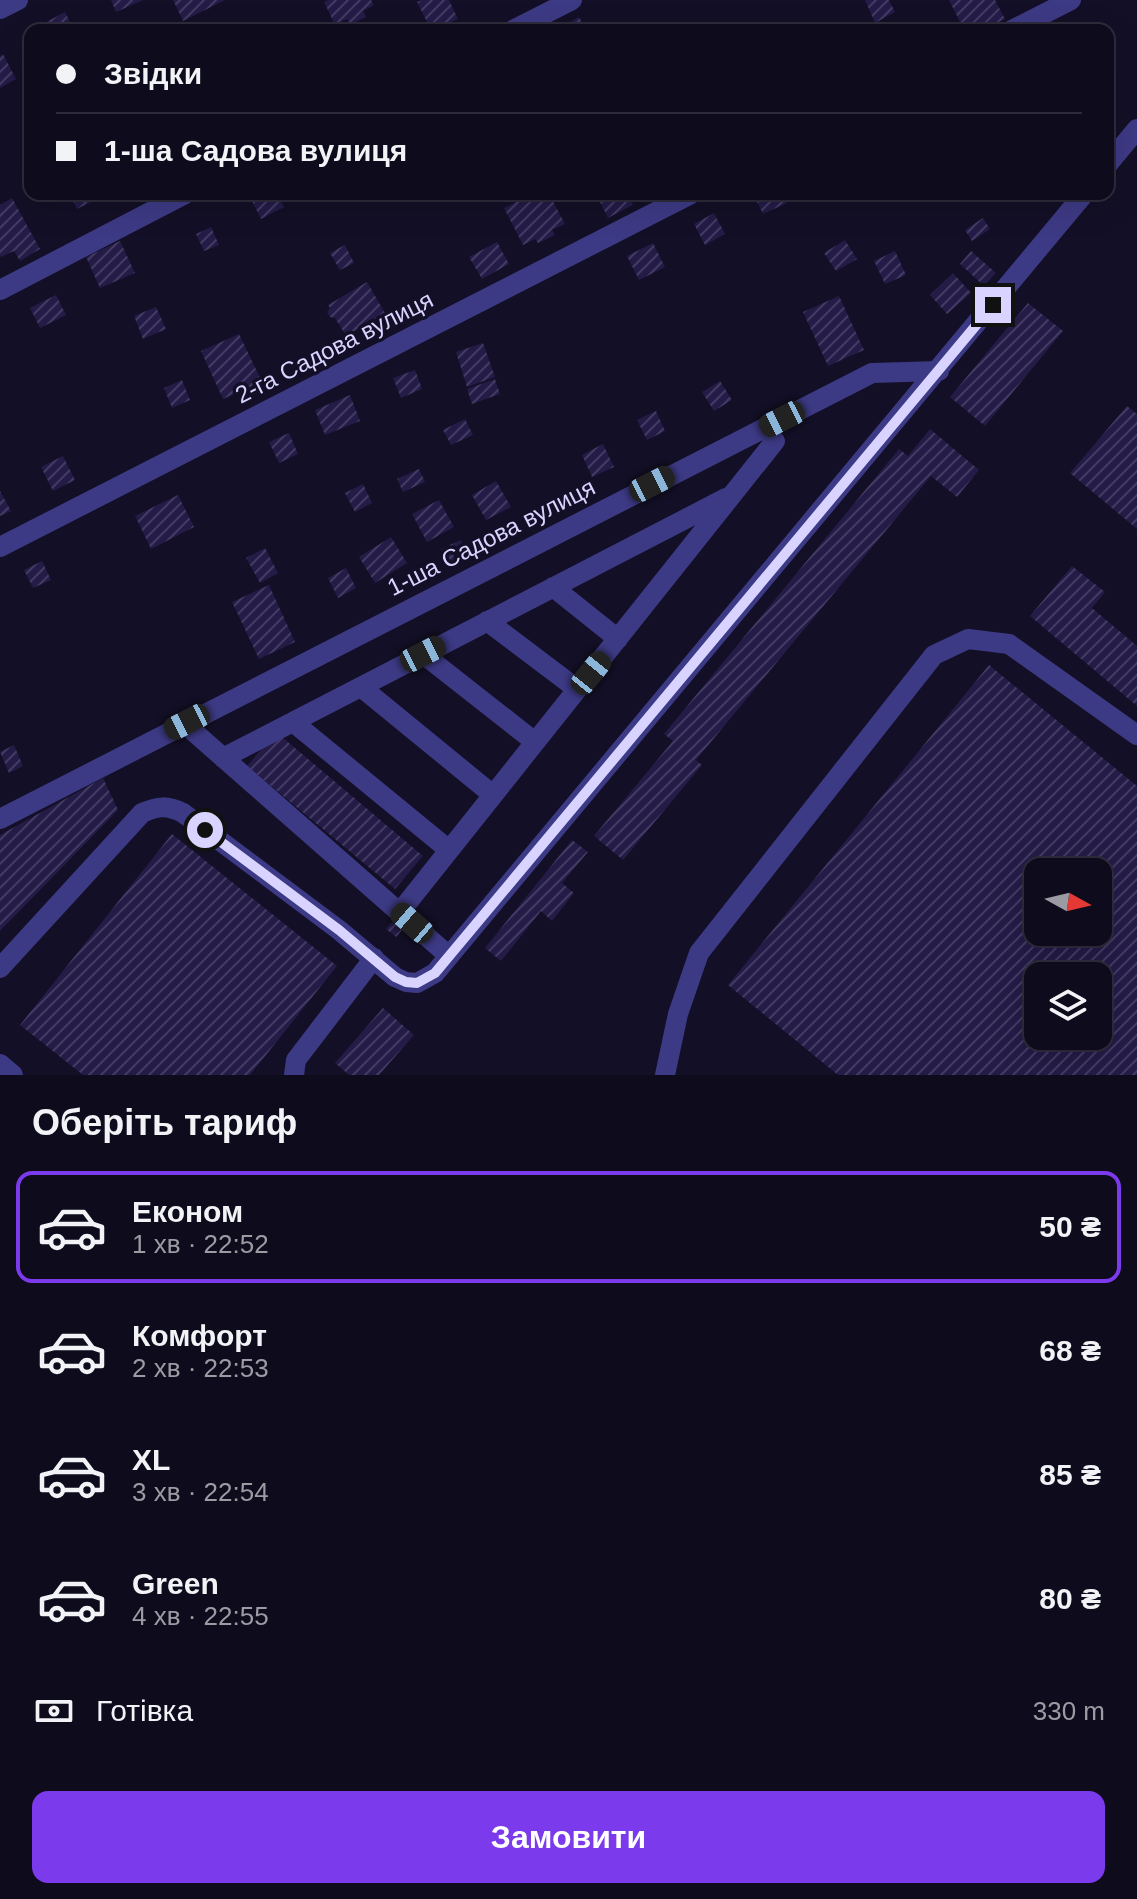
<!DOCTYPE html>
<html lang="uk">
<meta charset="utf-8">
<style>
body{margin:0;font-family:Arial,sans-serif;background:#1c1929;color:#f1f3f6;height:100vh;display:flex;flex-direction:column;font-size:30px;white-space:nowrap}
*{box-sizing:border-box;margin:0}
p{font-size:26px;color:#9b9ba3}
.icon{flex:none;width:44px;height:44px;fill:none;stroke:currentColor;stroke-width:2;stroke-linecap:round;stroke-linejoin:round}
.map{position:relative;height:1075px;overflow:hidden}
.drawer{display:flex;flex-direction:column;background:#0e0b1c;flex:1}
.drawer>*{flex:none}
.top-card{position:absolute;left:24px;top:24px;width:1090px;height:176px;border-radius:16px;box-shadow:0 8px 32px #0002,0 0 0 2px #2e2b3b;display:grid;align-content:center;height:176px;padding:0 32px;background:#0e0b1c}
.needle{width:52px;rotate:98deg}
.buttons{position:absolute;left:1024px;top:858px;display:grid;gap:16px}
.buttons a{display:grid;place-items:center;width:88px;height:88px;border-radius:16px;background:#0e0b1c;box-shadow:0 8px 32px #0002,0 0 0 2px #2e2b3b;font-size:40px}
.end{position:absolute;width:36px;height:36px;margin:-18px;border:10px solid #d9d4ff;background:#111;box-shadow:0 0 0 4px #111}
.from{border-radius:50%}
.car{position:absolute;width:24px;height:48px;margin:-24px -12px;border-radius:10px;box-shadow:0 0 6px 2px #0007;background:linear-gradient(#222 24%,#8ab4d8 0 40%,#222 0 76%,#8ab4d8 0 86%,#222 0)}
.top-card b{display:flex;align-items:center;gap:28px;height:76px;font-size:30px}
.top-card b+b{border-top:2px solid #2e2b3b}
.top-card i{width:20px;height:20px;background:#f1f3f6}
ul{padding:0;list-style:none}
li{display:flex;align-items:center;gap:24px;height:112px;margin:0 16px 12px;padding:0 16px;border:4px solid transparent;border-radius:16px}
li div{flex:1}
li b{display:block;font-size:30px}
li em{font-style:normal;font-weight:800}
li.active{border-color:#7c3aed}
li>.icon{width:72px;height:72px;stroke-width:1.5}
h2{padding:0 32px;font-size:36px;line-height:96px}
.pay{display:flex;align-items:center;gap:20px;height:88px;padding:0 32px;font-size:30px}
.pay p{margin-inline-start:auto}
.primary-button{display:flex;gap:16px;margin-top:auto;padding:16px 32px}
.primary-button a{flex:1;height:92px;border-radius:16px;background:#7c3aed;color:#fff;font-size:32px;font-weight:800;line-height:92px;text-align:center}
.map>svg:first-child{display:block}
</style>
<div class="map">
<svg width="1137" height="1075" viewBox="0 0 1137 1075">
<defs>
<pattern id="building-hatch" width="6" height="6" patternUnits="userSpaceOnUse" patternTransform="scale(2)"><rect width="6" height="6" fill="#241b47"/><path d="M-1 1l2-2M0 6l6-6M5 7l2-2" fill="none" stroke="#433b63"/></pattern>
</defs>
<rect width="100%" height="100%" fill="#130f26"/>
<path fill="url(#building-hatch)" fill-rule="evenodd" d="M111,0H143L116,12Z
M173,0H225L183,21Z
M328,0H371L374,5L363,11L366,17L350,25L347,19L335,25L324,2Z
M422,0H449L458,19L431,30L417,2Z
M865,0H889L895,12L875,23Z
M949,0H995L1005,19L983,30H964Z
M65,12L74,30H31Z
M579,17L586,30H560L559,28Z
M3,54L16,79L0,88V56Z
M70,194H87L91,202L77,209Z
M261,194H277L284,207L261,219L251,199Z
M544,194H549L565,224L552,230L555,235L538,243L535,239L523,245L504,208L524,198L527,203Z
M596,194H627L633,205L608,218Z
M753,194H782L787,203L763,214Z
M12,198L40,249L20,261L14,251L1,257L0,255V205Z
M714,213L725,234L705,245L694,224Z
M983,218L990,229L972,241L965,230Z
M211,227L219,245L204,251L196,234Z
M845,240L857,259L836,271L824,253Z
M120,241L135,273L100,288L86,257Z
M497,242L509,264L482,279L469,257Z
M653,243L665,267L639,280L627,256Z
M345,245L354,263L340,270L330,253Z
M895,251L906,275L885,284L874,261Z
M971,251L996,273L984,286L960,264Z
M953,273L971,293L947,314L930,295Z
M367,282L385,313L346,336L335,318L330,317L327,312L330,308L328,305Z
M56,295L66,315L40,328L30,308Z
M839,296L864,350L828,366L803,312Z
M1028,303L1063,331L985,426L950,397Z
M156,307L166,329L143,339L134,316Z
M239,334L262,382L223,399L201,351Z
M483,343L495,377L467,387L456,352Z
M415,370L422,389L401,398L393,378Z
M495,379L500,394L472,404L467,389Z
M182,380L190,400L172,408L164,388Z
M720,381L732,400L714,411L702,392Z
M350,395L360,421L325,435L315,410Z
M1127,406L1137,414V529L1070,473Z
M656,411L665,431L647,440L637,420Z
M465,419L473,435L451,445L443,430Z
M930,429L979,470L957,497L931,476L696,760L702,765L623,860L594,836L673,741L664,734L899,449L908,456Z
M289,433L298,454L279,463L269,442Z
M603,444L614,467L592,477L582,455Z
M63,456L75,480L53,491L41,467Z
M419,469L425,482L403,492L397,479Z
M496,481L511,507L486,520L472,495Z
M363,484L372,503L355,512L345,493Z
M0,491L11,511L0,516Z
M178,495L194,527L151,549L135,516Z
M439,500L454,527L427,542L412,514Z
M391,537L407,563L375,583L359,557Z
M461,540L470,559L450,568L441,549Z
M265,548L278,573L260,583L246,558Z
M42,561L51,580L33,588L24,570Z
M1072,566L1105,592L1092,608L1137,646V706L1030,616Z
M346,568L356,588L338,598L328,578Z
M269,585L295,642L259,659L232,602Z
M989,665L1137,786V1075H838L728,985ZM1038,872H1098V932H1038ZM1038,976H1098V1036H1038Z
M276,732L423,856L395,889L247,766Z
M14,745L23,766L9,773L0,752Z
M103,778L118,810L0,931V835Z
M172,834L337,966L250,1075H83L20,1025Z
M572,840L588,852L562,883L574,893L552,921L541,911L501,961L485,948Z
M395,918L406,926L396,937L386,929Z
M383,1008L414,1035L379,1075H349L335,1063Z"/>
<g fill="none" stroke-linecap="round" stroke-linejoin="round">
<path stroke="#3d3a85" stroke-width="20" d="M0,9L18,0
M513,30L572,0
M1012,30L1071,0
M1108,164L1137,129
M0,290L185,194
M0,547L691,194
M553,587L618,639
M487,621L577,689
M423,654L535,742
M361,687L493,795
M187,722L194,732L449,956
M293,722L449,850
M223,758L726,498
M0,819L872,373L939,371
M400,912L775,441
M0,968L142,813C158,806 167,805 183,813L339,930L395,977L406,982L417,983L435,973L1084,194
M0,1064L13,1075
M294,1075L296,1060L374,958
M665,1075L678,1014L699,953L934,655L968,639L1009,644L1137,735"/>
</g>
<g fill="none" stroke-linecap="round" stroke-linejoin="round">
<path stroke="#d9d4ff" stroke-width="10" d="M205,830L339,930L395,977L406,982L417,983L435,973L993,305"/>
</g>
<g text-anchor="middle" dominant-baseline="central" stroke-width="7" stroke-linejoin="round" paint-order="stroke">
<g font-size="24" fill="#d9d4ff" stroke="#130f26">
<text transform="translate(334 347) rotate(-27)">2-га Садова вулиця</text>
<text transform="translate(491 537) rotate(-27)">1-ша Садова вулиця</text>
</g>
</g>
</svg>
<div class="buttons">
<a><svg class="needle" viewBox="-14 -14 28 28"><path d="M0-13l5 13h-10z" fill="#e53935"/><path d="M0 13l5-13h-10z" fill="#9b9ba3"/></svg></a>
<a><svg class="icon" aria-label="layers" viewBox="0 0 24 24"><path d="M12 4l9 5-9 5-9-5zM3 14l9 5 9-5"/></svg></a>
</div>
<i class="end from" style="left:205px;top:830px"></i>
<i class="end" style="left:993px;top:305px"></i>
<i class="car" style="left:782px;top:419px;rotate:243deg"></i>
<i class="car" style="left:652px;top:484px;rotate:63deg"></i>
<i class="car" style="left:423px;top:654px;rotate:63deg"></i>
<i class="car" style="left:591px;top:673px;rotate:39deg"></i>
<i class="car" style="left:187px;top:722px;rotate:243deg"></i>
<i class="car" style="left:412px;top:923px;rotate:311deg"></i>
<div class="top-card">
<b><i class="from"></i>Звідки</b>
<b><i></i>1-ша Садова вулиця</b>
</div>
</div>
<section class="drawer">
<h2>Оберіть тариф</h2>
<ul>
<li class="active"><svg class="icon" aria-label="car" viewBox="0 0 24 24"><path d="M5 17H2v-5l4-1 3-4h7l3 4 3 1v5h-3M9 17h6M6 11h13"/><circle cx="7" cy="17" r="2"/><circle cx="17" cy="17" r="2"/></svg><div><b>Економ</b><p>1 хв · 22:52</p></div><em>50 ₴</em></li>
<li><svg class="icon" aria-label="car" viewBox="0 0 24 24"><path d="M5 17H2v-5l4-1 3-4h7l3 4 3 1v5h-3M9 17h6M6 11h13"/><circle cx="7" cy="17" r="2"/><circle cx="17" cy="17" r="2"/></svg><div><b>Комфорт</b><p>2 хв · 22:53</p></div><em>68 ₴</em></li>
<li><svg class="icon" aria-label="car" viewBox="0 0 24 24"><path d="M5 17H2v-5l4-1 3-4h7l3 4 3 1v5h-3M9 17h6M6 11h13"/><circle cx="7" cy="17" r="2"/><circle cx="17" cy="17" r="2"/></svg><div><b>XL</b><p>3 хв · 22:54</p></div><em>85 ₴</em></li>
<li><svg class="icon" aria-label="car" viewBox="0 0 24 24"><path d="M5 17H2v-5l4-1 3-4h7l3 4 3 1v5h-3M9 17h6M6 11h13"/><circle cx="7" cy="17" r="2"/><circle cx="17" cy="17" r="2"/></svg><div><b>Green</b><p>4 хв · 22:55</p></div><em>80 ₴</em></li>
</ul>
<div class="pay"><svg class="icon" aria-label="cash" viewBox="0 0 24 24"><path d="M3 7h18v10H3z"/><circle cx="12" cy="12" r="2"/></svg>Готівка<p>330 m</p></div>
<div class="primary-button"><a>Замовити</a></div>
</section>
